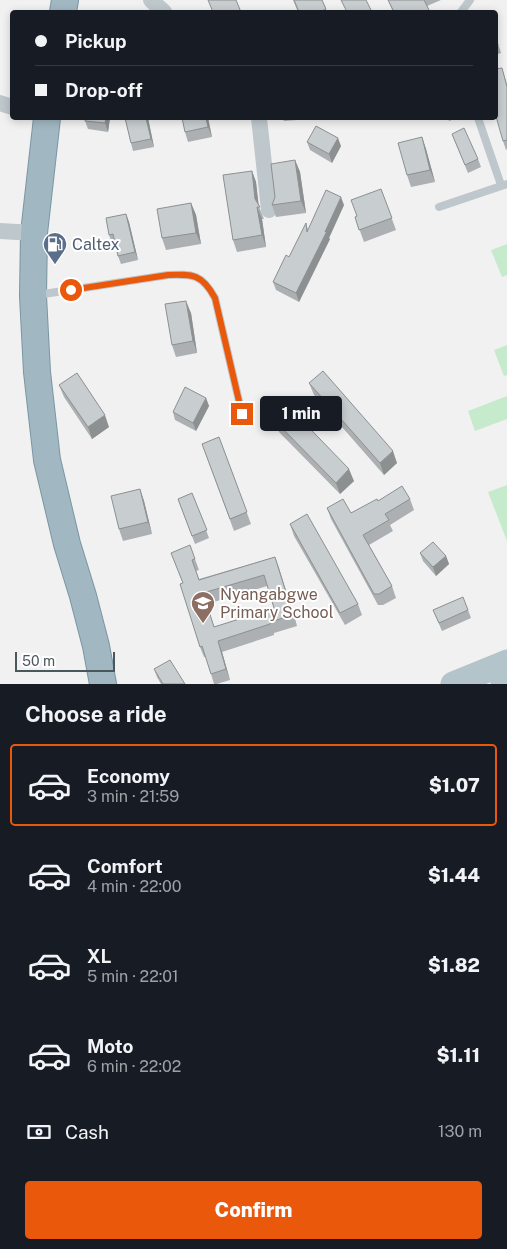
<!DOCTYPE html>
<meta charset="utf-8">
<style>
body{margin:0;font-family:"Public Sans",sans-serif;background:#242831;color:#f1f3f6;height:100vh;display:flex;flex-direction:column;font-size:19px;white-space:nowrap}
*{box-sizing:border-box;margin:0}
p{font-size:16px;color:#9ea1a6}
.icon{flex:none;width:28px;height:28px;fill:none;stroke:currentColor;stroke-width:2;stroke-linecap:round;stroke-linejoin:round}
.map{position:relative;height:684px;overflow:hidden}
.drawer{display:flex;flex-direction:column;background:#171b24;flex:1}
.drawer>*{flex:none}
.banner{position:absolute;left:10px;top:10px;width:488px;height:110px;border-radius:5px;box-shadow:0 2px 8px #0003;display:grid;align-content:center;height:110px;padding:0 25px;background:#171b24}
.scale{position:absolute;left:15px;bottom:12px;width:100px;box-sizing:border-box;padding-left:5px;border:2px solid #4a575b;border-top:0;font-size:14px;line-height:18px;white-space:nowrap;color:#4a575b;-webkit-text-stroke:4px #fff;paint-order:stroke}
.end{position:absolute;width:22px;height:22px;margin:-11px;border:6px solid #ea580c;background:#fff;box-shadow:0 0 0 2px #fff}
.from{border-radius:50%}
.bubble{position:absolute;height:35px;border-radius:5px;background:#171b24;box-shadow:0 2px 8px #0003;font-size:16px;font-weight:800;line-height:35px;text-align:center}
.banner b{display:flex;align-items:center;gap:18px;height:48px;font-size:19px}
.banner b+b{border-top:1px solid #363941}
.banner i{width:12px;height:12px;background:#f1f3f6}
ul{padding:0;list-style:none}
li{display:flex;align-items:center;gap:15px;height:82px;margin:0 10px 8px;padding:0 15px;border:2px solid transparent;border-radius:5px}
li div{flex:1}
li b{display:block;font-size:19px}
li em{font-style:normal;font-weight:800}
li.selected{border-color:#ea580c}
li>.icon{width:45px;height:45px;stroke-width:1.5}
h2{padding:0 25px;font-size:22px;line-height:60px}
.pay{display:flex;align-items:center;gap:12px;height:55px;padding:0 25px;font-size:19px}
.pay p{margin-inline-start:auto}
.primary-button{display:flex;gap:10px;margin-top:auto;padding:10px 25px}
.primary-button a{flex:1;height:58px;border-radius:5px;background:#ea580c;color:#fff;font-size:20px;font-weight:800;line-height:58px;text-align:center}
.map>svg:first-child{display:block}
</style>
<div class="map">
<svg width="507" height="684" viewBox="0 0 507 684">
<rect width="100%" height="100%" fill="#f2f1f1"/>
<path fill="#c5eacc" d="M507,244V275L502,277L491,250Z
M507,345V375L504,376L494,350Z
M507,396V419L475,431L468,411Z
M507,485V541L488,492Z"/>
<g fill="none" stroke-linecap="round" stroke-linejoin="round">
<g stroke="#7a96a4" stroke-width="28">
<path id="trunk" d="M63,12L65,0
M47,118L34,233L33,296L37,372L47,460L67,544L83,596L96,646L103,684"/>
</g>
<path stroke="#bec7cb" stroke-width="8" d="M461,12L470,0
M478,118L501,185
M439,207L507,184
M37,295L168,275C193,274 202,274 215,298L242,414"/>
<path stroke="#bec7cb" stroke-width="16" d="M151,0L164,12
M0,103L12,107
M259,118L269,210
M0,231L34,233"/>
<path stroke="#b4c4cb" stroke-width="25" d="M453,684L507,662
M503,684L507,682"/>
<use href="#trunk" stroke="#a1b8c2" stroke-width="26"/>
</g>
<path fill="#acb0b2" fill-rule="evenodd" d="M293,0H322L327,12H298Z
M388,0H441L427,6L430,12H393Z
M495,34L501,53L495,55Z
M502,68L507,84V149L506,150L503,141Z
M110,118L108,132L88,129L85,121Z
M125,118H148L154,147L133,151L131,143Z
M182,118H208L212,137L188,142L185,132Z
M282,118H310V119L284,121Z
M448,118H457L449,121Z
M452,134L478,159L481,167L468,173Z
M422,137L426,149L435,182L411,187L407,175Z
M307,142L341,146L332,163L310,150Z
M295,160L300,172L306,213L276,217L272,205L275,197Z
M252,171L256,182L258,204L264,219H262L266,247L237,252L233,240Z
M381,189L396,230L364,242L355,217L357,216Z
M191,203L196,215L201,244L166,250L162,238Z
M344,205L329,238L330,239L299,302L276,290L273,282L289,257L306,223L308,230Z
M126,214L129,222L138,260L121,264L118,256L115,243H112L109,235Z
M191,313L197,353L176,357L172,345Z
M309,383L397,463L384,475L314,395Z
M59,385L109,427L92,439L64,397Z
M206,398L209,406L196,431L175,420L173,412Z
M274,420L354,481L340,494L279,432Z
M219,437L251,524L234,531L202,444Z
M140,489L144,501L152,534L123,541L119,529Z
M192,493L209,538L195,544L178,499Z
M410,499L414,510L390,525L393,531L369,545L392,586L396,598L383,605H378L331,519L327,508L351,513L378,501Z
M290,524L358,604L362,615L345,625L294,536Z
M171,553L195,559L199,570L196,571L199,579L275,557L297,626L274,633V635L222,652L230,680L217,684H214L206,657H204L200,647L183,583ZM267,586L274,608L214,627L207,604Z
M420,553L446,556L449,564L436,576L423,561Z
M433,610H468L471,618L442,631Z
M154,669L185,684H161L157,677Z"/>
<path fill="#8c9091" d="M106,118H110L108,132L105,123Z
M146,118H148L154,147L151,139Z
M206,118H208L212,137L208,127Z
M422,137L426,149L435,182L430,170Z
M338,138L341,146L332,163L329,154Z
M295,160L300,172L306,213L301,201Z
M252,171L256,182L259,207L255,199Z
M341,197L344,205L329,238L330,239L299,302L296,293Z
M191,203L196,215L201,244L196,233Z
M257,207L262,219L266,247L262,235Z
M126,214L129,222L138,260L135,252Z
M186,301L191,313L197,353L193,341Z
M206,398L209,406L196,431L193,423Z
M105,415L109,427L92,439L88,427Z
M393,451L397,463L384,475L380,463Z
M349,469L354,481L340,494L336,483Z
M140,489L144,501L152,534L148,522Z
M446,556L449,564L436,576L433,567Z
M275,557L279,568L297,626L293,615Z
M218,641L222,652L230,680L226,669Z"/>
<path fill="#c8cdcf" stroke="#8c9091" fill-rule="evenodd" d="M208,0H236L241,12H213Z
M294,0H322L326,9L320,12H299Z
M341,0H366L372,12H347Z
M388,0H424L430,12H394Z
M495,35L498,45L495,46Z
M502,68L507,87V140L503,141L495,113V69Z
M85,118H106L105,123L85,121Z
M125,118H146L151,139L131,143Z
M182,118H206L208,127L185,132Z
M316,126L338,138L329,154L307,142Z
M464,128L478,159L465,165L452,134Z
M422,137L430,170L407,175L398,143Z
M295,160L301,201L272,205L275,197L271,164Z
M252,171L255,199L260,207H257L262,235L233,240L223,175Z
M381,189L392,218L359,230L355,217L357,216L351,200Z
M326,190L341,197L325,232L327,231L296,293L273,282L286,255L289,257L306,223L307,232Z
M191,203L196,233L162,238L157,209Z
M126,214L135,252L118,256L113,234L109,235L106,218Z
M186,301L193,341L172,345L165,304Z
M323,371L393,451L380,463L309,383Z
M77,373L105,415L88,427L59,385Z
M185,387L206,398L193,423L173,412Z
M288,406L349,469L336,483L274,420Z
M219,437L247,512L230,519L202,444Z
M402,486L410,499L385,514L389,520L363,535L392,586L379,594H374L327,508L343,499L351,513L377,499L378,501Z
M140,489L148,522L119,529L111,496Z
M192,493L207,530L192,536L178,499Z
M307,514L358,604L340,613L290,524Z
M433,542L446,556L433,567L420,553Z
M190,545L195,559L192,560L199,580L275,557L293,615L270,622V624L218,641L226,669L211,674L202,646L200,647L180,584L183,583L171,553ZM264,575L274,608L214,627L203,593Z
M463,597L468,610L439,623L433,610Z
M170,660L185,684H163L154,669Z"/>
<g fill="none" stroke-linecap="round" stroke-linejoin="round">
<path stroke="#ea580c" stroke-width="6" d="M71,290L168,275C193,274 202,274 215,298L242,414"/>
</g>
<defs>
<g id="fuel-pin" transform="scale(1.25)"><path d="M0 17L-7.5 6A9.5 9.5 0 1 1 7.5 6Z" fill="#5c6f8a" stroke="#fff"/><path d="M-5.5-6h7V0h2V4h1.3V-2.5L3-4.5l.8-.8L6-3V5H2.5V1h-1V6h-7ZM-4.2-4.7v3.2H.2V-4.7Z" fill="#fff"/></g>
<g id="school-pin" transform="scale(1.25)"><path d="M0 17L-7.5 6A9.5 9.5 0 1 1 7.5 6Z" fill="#8d6e63" stroke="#fff"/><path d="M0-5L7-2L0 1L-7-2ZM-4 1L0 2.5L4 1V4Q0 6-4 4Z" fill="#fff"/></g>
</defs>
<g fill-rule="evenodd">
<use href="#fuel-pin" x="55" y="244"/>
<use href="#school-pin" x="203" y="603"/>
</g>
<g text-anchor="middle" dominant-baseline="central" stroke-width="4" stroke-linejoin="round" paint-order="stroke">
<g font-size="16" fill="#4e5e75" stroke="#fff" text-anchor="start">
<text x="72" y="244">Caltex</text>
</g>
<g font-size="16" fill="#785e54" stroke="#fff" text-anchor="start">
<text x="220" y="594">Nyangabgwe<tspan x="220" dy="18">Primary School</tspan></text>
</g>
</g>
</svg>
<div class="scale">50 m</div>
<i class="end from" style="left:71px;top:290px"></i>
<i class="end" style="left:242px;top:414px"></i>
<div class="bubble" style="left:260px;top:396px;width:82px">1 min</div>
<div class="banner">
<b><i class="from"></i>Pickup</b>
<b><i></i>Drop-off</b>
</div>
</div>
<section class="drawer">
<h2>Choose a ride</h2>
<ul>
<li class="selected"><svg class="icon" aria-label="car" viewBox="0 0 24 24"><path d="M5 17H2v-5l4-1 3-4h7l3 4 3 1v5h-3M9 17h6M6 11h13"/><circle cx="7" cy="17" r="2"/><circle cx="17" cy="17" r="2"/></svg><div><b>Economy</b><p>3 min · 21:59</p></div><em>$1.07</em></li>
<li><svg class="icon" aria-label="car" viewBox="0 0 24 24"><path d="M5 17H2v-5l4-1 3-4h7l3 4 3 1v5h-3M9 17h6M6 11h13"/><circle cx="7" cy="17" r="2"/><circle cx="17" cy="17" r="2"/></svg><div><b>Comfort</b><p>4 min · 22:00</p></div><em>$1.44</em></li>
<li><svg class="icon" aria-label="car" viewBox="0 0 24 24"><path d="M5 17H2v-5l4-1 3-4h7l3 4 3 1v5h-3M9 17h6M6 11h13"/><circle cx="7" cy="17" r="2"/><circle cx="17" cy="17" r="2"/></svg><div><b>XL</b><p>5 min · 22:01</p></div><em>$1.82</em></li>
<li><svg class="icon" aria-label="car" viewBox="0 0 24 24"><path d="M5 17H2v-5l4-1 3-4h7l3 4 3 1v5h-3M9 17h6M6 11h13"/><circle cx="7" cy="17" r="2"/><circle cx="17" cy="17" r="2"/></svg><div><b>Moto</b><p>6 min · 22:02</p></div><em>$1.11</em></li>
</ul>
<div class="pay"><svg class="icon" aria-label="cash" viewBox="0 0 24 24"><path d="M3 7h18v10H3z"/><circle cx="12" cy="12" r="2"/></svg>Cash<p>130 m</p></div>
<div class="primary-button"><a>Confirm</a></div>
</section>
